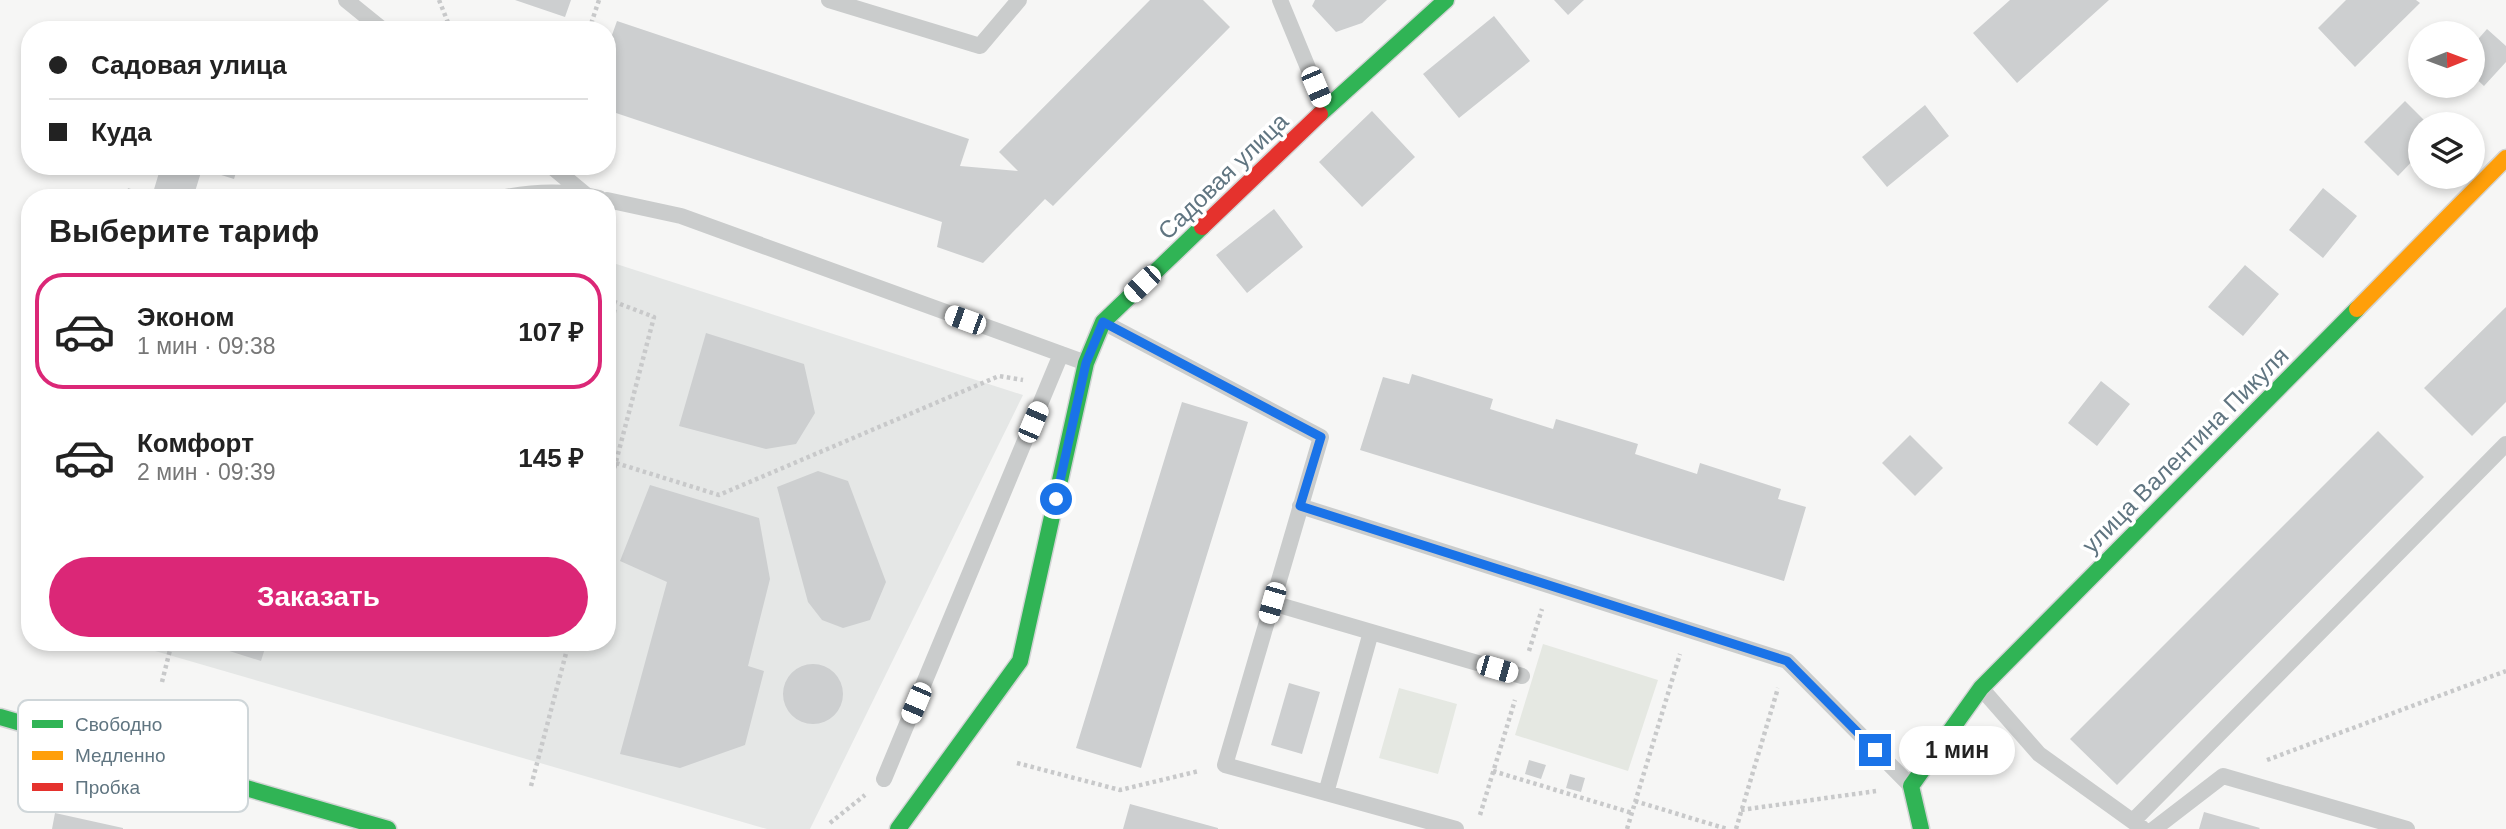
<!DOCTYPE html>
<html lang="ru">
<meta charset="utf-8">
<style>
body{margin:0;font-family:Arial,sans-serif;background:#f2f2f2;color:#222;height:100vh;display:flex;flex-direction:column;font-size:26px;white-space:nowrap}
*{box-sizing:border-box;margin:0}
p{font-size:23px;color:#767676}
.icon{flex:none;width:38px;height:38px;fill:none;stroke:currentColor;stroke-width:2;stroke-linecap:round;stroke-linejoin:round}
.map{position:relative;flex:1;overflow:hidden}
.details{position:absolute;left:21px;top:189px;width:595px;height:462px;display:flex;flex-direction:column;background:#fff;border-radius:28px;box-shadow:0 4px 10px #0003}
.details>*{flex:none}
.banner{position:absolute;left:21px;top:21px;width:595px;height:154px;border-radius:28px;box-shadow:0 4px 10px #0003;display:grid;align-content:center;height:154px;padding:0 28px;background:#fff}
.needle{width:46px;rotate:89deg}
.fabs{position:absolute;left:2408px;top:21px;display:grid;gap:14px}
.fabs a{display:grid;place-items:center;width:77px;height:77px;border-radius:50%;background:#fff;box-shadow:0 4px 10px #0003;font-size:35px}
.end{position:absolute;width:32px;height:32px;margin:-16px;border:9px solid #1a73e8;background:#fff;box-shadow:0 0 0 4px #fff}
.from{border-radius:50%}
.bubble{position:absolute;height:49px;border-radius:24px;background:#fff;box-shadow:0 4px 10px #0003;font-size:23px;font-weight:700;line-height:49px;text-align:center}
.car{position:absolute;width:21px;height:42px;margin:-21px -10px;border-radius:9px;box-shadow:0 0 5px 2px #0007;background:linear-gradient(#fff 24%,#345 0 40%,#fff 0 76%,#345 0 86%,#fff 0)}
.banner b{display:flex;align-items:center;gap:24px;height:66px;font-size:26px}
.banner b+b{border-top:2px solid #e0e0e0}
.banner i{width:18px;height:18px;background:#222}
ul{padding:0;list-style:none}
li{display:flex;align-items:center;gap:21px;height:116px;margin:0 14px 10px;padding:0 14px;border:4px solid transparent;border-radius:28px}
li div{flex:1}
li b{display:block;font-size:26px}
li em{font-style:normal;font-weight:700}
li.on{border-color:#db2777}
li>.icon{width:63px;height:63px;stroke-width:1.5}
h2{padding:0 28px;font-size:32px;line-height:84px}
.button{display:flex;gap:14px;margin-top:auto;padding:14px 28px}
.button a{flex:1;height:80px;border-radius:42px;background:#db2777;color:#fff;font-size:28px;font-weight:700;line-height:80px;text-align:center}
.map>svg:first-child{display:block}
</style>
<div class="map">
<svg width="2506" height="829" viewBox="0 0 2506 829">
<rect width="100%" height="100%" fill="#f6f6f5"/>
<path fill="#e5e7e6" d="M607,261L1023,395L810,829H767L131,644L607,642Z"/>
<path fill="#e5e8e2" d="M1543,644L1658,680L1628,771L1515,735Z
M1399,688L1457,704L1438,774L1379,758Z"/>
<path fill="#cdcfd0" d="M515,0H571L565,17Z
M1150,0H1203L1230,27L1053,206L1045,199L983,263L937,247L942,222L607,110V49L617,21L969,139L960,166L1018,171L999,152Z
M1315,0H1387L1362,23L1336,32L1312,6Z
M1554,0H1584L1568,15Z
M2010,0H2109L2017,83L1973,33Z
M2346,0H2416L2420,3L2355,67L2318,28Z
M1494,16L1530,61L1459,118L1423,74Z
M2487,29L2506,46V62L2484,86L2473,76V45Z
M2405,101L2428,124H2420V153L2398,176L2364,142Z
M1925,105L1949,136L1887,187L1862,157Z
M1372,111L1415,157L1362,207L1319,162Z
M161,166H238L234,179L202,169L193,198H125L128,188L152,196Z
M2323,188L2357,216L2323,258L2289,230Z
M1274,209L1303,247L1247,293L1216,255Z
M2245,265L2279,294L2243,336L2208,307Z
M607,307L617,310L608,341H607Z
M2506,307V402L2472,436L2424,388Z
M706,333L804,364L815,413L796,444L766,449L679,426Z
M1412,374L1493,399L1490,409L1553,429L1556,419L1638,444L1635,454L1697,474L1700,463L1781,489L1778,499L1806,507L1784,581L1360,450L1383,377L1409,384Z
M2101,381L2130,404L2097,446L2068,423Z
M1182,402L1248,422L1141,768L1076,748Z
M2378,431L2424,477L2117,785L2070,739Z
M1910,435L1943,468L1915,496L1882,463Z
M818,471L848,481L886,582L870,620L843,628L822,620L808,602L777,487Z
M650,485L759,518L770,579L748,666L764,671L745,745L680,768L620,754L667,582L620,561Z
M201,642H267L261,661Z
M783 694a30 30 0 1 1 60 0a30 30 0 1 1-60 0Z
M1289,683L1320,692L1302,754L1271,745Z
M1529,760L1546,765L1541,779L1525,774Z
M1570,774L1585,778L1581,792L1566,788Z
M1130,804L1218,828V829H1123Z
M2204,812L2260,828L2259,829H2199Z
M55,813L123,828V829H52Z"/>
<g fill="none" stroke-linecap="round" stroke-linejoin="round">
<g stroke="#d2d4d4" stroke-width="19">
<path id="fast" d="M1320,114L1446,0
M0,717L388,829
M898,829L1020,661L1086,363L1103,322L1202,227
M1921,829L1911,786L1981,688L2357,309"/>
</g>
<g stroke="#d2d4d4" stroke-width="19">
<path id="slow" d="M2357,309L2506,158"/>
</g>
<g stroke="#d2d4d4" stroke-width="19">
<path id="jam" d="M1202,227L1320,114"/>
</g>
<path stroke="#c8c9ca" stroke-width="4.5" stroke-dasharray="3.5 3.5" stroke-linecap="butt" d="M439,0L451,30
M589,30L599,0
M607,299L654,317L607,496
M616,463L719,495L999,376L1023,380
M1529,651L1542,609
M162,682L172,642
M2267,760L2506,671
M1017,763L1120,790L1199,771
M1493,771L1632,813
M531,786L569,642
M1635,801L1727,829
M1741,810L1876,791
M1480,815L1515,700
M830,823L865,795
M1627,829L1680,654
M1736,829L1778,688"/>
<path stroke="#cacccc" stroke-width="16" d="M346,0L383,30
M829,0L980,46L1019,0
M1280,0L1325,109
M551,166L586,195
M501,198C534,191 567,190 599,198
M607,200L681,216L1086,363
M1103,322L1321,437L1225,765L1456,829
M1300,506L1787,661L1911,786
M1272,603L1522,676
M1981,688L2039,754L2142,828
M884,779L1061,354
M1326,793L1371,632
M2133,821L2506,444
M2154,829L2223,776L2407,829"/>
<use href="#fast" stroke="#30b455" stroke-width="16"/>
<use href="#slow" stroke="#ff9f0a" stroke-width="16"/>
<use href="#jam" stroke="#e5322d" stroke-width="16"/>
</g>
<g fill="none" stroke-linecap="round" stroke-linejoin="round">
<path stroke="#1a73e8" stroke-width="9" d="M1056,499L1086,363L1103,322L1321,437L1300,506L1787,661L1875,750"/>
</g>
<g text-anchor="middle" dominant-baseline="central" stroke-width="7" stroke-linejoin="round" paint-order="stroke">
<g font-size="24" fill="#607581" stroke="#fff">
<text transform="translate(1223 176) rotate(-44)">Садовая улица</text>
<text transform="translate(2185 450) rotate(-45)">улица Валентина Пикуля</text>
</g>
</g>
<rect x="18" y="700" width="230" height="112" rx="10" fill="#fff" stroke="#cfd6d9" stroke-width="2"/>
<rect x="32" y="720" width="31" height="8" fill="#30b455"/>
<rect x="32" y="751" width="31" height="9" fill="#ff9f0a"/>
<rect x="32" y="783" width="31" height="8" fill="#e5322d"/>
<g font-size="19" fill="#607581">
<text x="75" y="731">Свободно</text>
<text x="75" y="762">Медленно</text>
<text x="75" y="794">Пробка</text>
</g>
</svg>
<div class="fabs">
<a><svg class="needle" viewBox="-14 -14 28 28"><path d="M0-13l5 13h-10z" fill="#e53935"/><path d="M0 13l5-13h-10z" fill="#767676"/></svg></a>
<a><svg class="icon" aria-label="layers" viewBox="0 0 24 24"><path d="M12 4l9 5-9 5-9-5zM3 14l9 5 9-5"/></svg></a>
</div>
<i class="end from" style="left:1056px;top:499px"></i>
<i class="end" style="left:1875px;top:750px"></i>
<div class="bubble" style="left:1899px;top:726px;width:116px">1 мин</div>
<i class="car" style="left:1316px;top:87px;rotate:157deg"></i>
<i class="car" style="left:1142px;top:284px;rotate:226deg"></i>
<i class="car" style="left:965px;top:320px;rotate:290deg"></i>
<i class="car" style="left:1033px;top:422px;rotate:23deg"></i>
<i class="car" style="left:1272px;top:603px;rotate:196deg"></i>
<i class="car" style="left:1497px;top:669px;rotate:106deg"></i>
<i class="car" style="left:916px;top:703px;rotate:203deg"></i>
<div class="banner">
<b><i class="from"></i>Садовая улица</b>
<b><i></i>Куда</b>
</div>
<section class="details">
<h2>Выберите тариф</h2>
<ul>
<li class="on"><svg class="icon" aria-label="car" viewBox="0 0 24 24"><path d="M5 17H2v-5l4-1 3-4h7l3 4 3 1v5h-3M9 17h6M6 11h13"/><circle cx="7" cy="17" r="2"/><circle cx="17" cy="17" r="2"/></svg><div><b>Эконом</b><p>1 мин · 09:38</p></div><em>107 ₽</em></li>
<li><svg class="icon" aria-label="car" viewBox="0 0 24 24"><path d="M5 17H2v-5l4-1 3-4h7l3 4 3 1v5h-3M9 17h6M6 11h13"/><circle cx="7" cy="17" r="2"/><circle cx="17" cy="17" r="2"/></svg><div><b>Комфорт</b><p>2 мин · 09:39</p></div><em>145 ₽</em></li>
</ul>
<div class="button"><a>Заказать</a></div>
</section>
</div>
